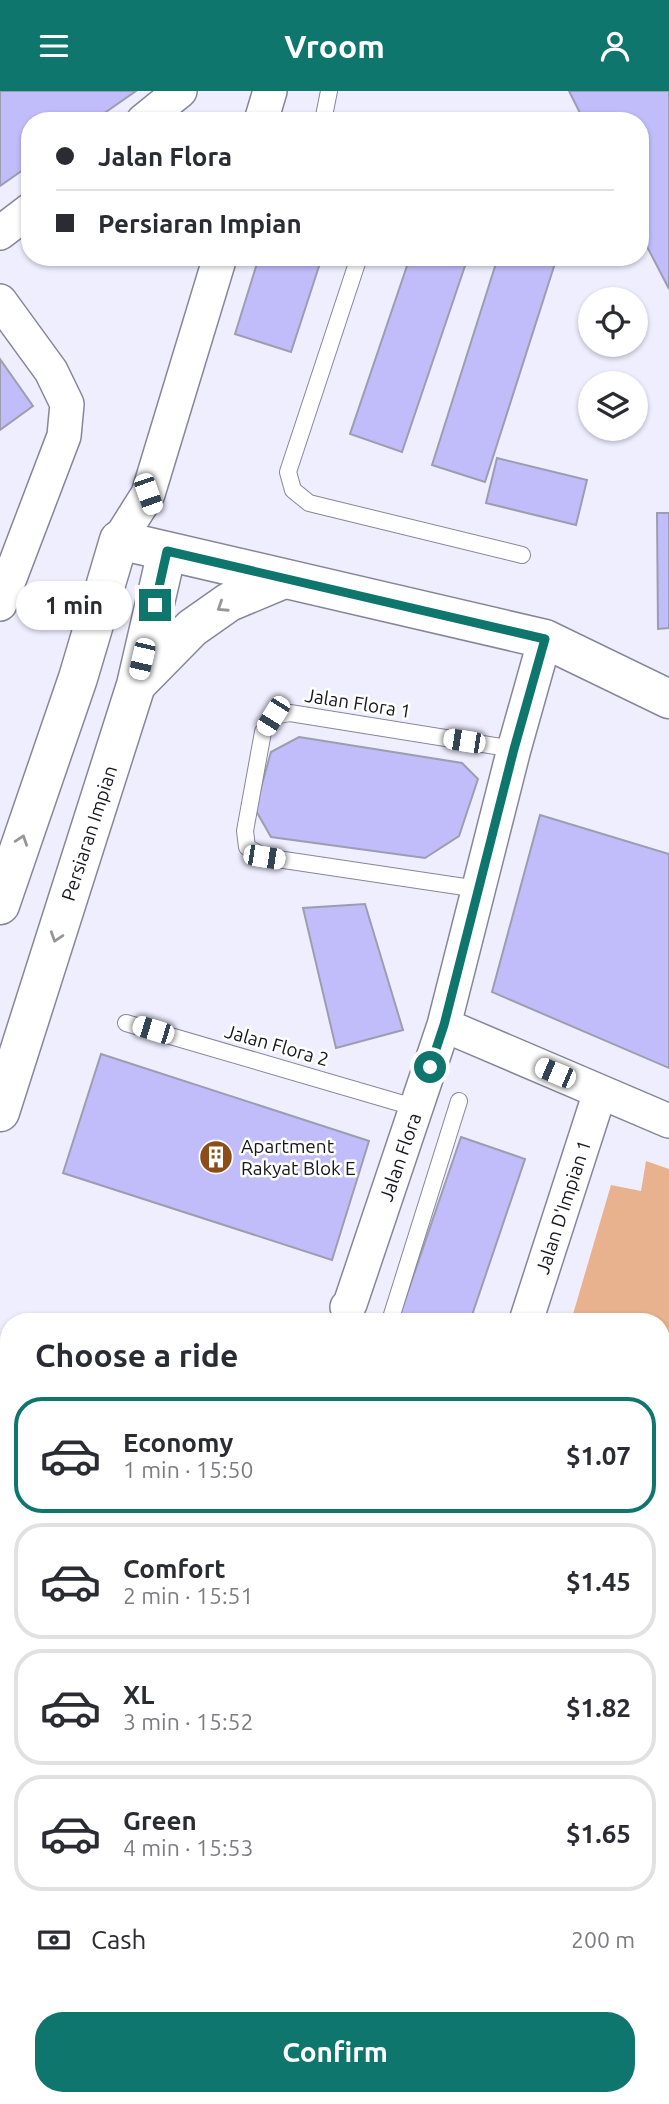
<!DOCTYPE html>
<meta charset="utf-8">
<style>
body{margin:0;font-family:Ubuntu,sans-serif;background:#f2f2f3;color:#2b2b33;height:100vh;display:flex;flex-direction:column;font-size:26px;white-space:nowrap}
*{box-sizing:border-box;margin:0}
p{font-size:23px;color:#7c7c81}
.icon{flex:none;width:38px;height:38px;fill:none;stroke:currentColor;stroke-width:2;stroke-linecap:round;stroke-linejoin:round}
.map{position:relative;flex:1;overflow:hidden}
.drawer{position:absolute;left:0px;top:1222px;width:670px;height:793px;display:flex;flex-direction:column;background:#fff;border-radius:28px 28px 0 0;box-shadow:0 2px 5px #0004}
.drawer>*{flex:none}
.top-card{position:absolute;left:21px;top:21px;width:628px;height:154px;border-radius:28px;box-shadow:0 2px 5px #0004;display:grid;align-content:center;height:154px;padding:0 35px;background:#fff}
.fabs{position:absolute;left:578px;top:196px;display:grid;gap:14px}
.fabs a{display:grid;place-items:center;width:70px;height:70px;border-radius:50%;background:#fff;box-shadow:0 2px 5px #0004;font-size:35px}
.end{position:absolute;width:32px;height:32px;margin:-16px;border:9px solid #0f766e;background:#fff;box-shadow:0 0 0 4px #fff}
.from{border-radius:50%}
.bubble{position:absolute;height:49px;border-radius:24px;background:#fff;box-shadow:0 2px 5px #0004;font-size:23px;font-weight:700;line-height:49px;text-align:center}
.car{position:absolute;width:21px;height:42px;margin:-21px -10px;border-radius:9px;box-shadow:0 0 5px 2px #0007;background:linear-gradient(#fff 24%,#345 0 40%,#fff 0 76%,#345 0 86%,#fff 0)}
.top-card b{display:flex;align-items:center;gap:24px;height:66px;font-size:26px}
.top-card b+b{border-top:2px solid #e1e1e2}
.top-card i{width:18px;height:18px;background:#2b2b33}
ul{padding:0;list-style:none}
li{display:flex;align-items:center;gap:21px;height:116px;margin:0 14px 10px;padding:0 21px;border:4px solid #e1e1e2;border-radius:28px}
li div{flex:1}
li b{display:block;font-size:26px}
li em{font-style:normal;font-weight:700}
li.selected{border-color:#0f766e}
li>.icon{width:63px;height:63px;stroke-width:1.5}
h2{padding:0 35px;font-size:32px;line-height:84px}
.pay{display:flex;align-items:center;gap:18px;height:77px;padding:0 35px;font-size:26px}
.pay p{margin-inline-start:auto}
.primary-button{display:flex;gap:14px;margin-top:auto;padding:14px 35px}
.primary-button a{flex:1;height:80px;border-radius:28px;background:#0f766e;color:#fff;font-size:28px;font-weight:700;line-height:80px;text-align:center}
header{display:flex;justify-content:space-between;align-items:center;height:91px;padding:0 35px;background:#0f766e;color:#fff;font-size:32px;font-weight:700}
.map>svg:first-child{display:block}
</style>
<header><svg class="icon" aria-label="menu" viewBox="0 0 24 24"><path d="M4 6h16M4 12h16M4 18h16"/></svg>Vroom<svg class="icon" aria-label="person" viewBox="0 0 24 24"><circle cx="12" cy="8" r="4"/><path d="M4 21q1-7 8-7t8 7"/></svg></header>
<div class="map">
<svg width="669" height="2013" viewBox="0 0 669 2013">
<rect width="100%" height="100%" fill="#efeeff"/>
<path fill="#e8b28f" d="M646,1070L669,1078V1489L662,1510V1230H571L611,1094L641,1100Z"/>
<path fill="#c1bdfa" stroke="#9d9db0" stroke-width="2" d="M0,0H136L93,30H30V74L0,95Z
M569,0H669V198L640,142V30H584Z
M259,166H322L291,261L235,243Z
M410,166H468L402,361L350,343Z
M498,166H557L485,391L432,374Z
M0,268L33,315L0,339Z
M497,367L587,389L576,434L486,412Z
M657,422H669V537L658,538Z
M299,646L462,672L478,688L459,745L425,767L271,746L255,718L271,661Z
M540,724L669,763V977L492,901Z
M365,813L403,939L336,957L303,817Z
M101,963L369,1050L332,1169L63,1082Z
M461,1046L525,1068L470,1230H398Z
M0,1306L9,1309V1351L0,1348Z
M0,1537L9,1540V1586L0,1583Z
M669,1685V1739L662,1737V1711Z
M662,1763L669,1765V1841L662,1839Z
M0,1771L9,1774V1816L1,1838L9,1841V1858L3,1877L0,1876Z
M663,1941L669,1943V2009L657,2006H662Z
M0,1996L9,1999V2006H28L51,2013H0Z"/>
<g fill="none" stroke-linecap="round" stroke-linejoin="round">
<g stroke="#878699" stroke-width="18">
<path id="service" d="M323,30L329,0
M359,166L288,381L293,399L309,412L522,464
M478,798L264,766L247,756L245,740L263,641L273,625L290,622L514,658
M126,932L417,1017
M390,1230L459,1010
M662,1748L669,1751"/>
</g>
<g stroke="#878699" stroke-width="36">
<path id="minor" d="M143,30L180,0
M261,30L270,0
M0,142L30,119
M0,210L51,280L67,313L64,345L0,513
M119,449L148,403L220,166
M444,934L669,1030
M347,1216L350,1213L444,934L514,658L545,548
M526,1230L600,1001
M662,1594L669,1593
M662,1888L669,1890
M107,2013L109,2006"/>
</g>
<g stroke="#878699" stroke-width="41">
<path id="tertiary" d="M137,593L192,537L229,511L284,488
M0,814L78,587L119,449L545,548L669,608
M0,1021L136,594L167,460"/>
</g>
<use href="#service" stroke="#fff" stroke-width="16"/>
<use href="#minor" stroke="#fff" stroke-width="33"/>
<use href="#tertiary" stroke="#fff" stroke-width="38"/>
</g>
<defs><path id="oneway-chevron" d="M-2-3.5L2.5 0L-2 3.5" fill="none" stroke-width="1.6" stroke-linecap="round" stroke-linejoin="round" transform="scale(1.75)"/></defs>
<g stroke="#969699">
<use href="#oneway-chevron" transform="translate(222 516) rotate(147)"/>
<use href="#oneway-chevron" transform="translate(22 749) rotate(-71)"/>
<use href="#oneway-chevron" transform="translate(56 846) rotate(108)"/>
</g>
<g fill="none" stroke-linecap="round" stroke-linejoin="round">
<path stroke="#0f766e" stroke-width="9" d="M155,514L167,460L545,548L514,658L444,934L430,976"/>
</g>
<defs>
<g id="building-disc" transform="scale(1.75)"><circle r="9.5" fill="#8e4d18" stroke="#fff"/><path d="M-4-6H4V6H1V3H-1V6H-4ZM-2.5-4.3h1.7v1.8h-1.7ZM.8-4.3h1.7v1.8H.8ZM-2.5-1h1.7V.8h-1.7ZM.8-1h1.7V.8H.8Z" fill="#fff"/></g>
</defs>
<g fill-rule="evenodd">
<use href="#building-disc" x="216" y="1066"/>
</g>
<g text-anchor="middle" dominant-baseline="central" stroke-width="5" stroke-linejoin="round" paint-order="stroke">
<g font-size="19" fill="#16161d" stroke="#fff">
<text transform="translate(358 612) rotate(9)">Jalan Flora 1</text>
<text transform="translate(89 742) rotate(-72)">Persiaran Impian</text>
<text transform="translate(277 954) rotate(16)">Jalan Flora 2</text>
<text transform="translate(400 1066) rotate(-71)">Jalan Flora</text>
<text transform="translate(563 1116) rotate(-72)">Jalan D'Impian 1</text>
</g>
<g font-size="19" fill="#16161d" stroke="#fff" text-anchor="start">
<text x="241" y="1055">Apartment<tspan x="241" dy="22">Rakyat Blok E</tspan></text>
</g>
</g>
</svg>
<div class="fabs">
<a><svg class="icon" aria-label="locate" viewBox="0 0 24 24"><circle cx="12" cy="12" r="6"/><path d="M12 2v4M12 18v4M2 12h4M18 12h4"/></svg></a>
<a><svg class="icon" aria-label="layers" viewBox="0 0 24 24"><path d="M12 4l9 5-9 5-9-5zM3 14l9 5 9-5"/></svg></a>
</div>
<i class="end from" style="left:430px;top:976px"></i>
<i class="end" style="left:155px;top:514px"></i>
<div class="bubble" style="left:16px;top:490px;width:116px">1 min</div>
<i class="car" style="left:148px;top:403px;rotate:161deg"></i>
<i class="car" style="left:142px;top:568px;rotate:193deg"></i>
<i class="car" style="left:273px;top:625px;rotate:212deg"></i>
<i class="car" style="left:464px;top:650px;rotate:279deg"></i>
<i class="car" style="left:264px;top:766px;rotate:99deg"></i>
<i class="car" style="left:153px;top:939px;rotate:287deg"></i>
<i class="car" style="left:555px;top:982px;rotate:293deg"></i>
<div class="top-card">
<b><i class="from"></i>Jalan Flora</b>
<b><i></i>Persiaran Impian</b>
</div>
<section class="drawer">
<h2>Choose a ride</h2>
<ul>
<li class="selected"><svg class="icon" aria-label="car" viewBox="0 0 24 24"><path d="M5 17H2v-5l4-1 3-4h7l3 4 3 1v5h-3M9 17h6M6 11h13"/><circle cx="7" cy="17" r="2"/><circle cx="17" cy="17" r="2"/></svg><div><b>Economy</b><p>1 min · 15:50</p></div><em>$1.07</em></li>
<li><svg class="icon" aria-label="car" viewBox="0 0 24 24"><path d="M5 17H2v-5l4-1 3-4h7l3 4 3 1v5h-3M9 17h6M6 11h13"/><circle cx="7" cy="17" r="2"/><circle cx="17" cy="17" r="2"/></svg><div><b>Comfort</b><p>2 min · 15:51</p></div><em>$1.45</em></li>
<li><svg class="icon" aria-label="car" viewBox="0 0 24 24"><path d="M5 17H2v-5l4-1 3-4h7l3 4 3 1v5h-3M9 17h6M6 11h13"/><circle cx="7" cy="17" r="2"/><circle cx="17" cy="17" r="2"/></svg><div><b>XL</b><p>3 min · 15:52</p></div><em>$1.82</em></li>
<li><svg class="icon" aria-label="car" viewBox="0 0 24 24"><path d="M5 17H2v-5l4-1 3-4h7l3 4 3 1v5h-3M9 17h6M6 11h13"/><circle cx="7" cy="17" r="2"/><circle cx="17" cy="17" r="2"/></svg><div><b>Green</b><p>4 min · 15:53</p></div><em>$1.65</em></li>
</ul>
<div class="pay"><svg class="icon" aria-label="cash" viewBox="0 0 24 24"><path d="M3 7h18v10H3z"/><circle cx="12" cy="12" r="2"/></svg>Cash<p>200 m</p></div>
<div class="primary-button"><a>Confirm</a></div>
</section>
</div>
